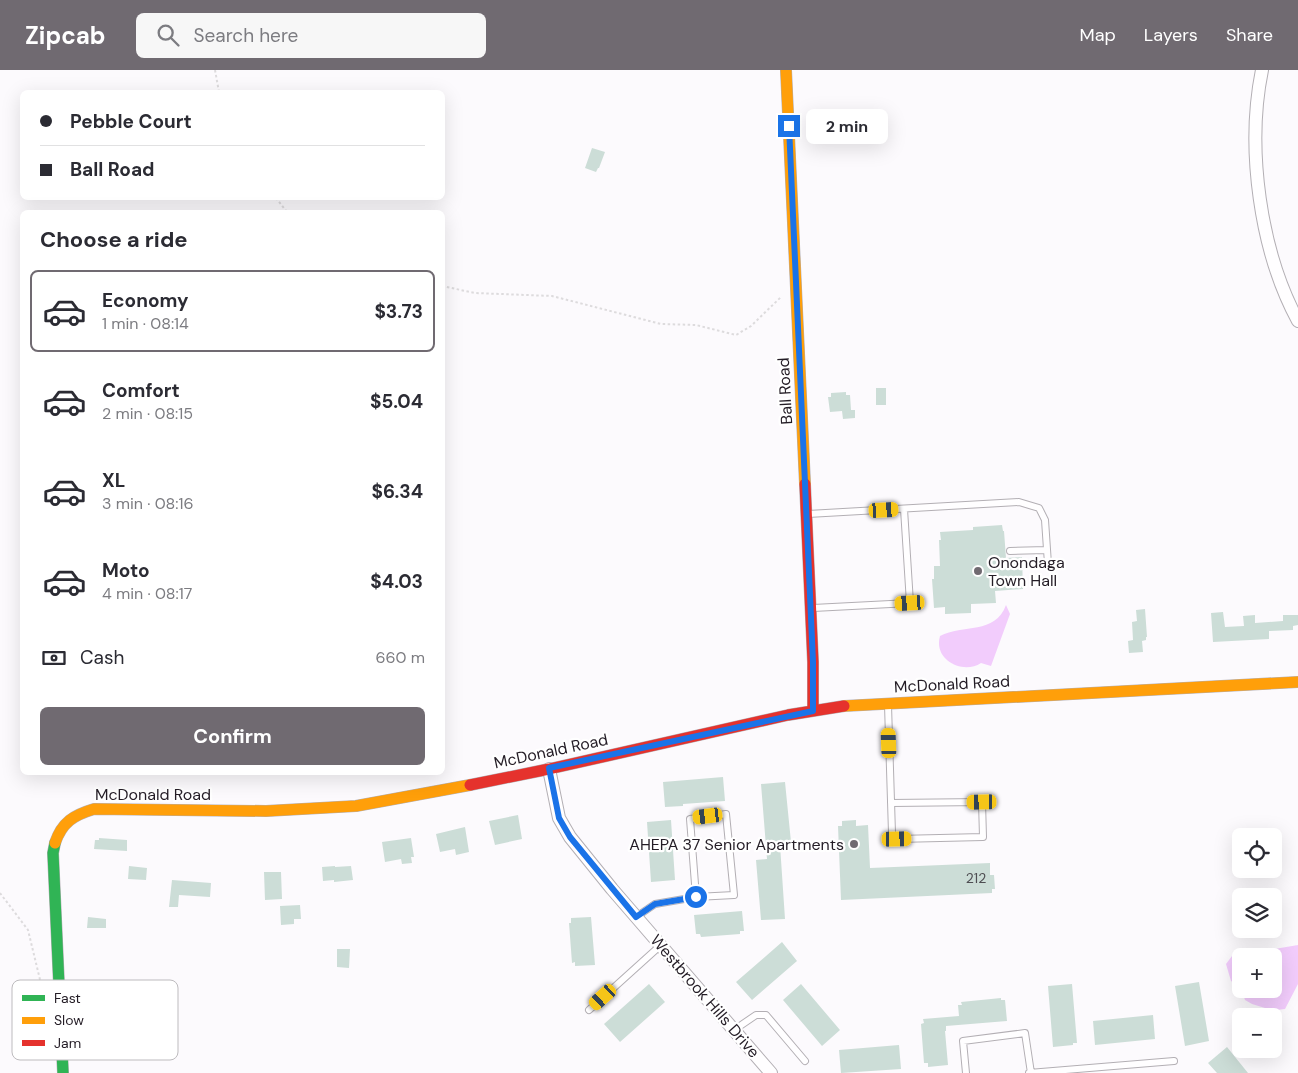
<!DOCTYPE html>
<meta charset="utf-8">
<style>
body{margin:0;font-family:"DM Sans",sans-serif;background:#f7f7f7;color:#2b2b33;height:100vh;display:flex;flex-direction:column;font-size:19px;white-space:nowrap}
*{box-sizing:border-box;margin:0}
p{font-size:16px;color:#7c7c81}
.icon{flex:none;width:28px;height:28px;fill:none;stroke:currentColor;stroke-width:2;stroke-linecap:round;stroke-linejoin:round}
.map{position:relative;flex:1;overflow:hidden}
.sheet{position:absolute;left:20px;top:140px;width:425px;height:565px;display:flex;flex-direction:column;background:#fff;border-radius:8px;box-shadow:0 5px 20px #0002}
.sheet>*{flex:none}
.hud{position:absolute;left:20px;top:20px;width:425px;height:110px;border-radius:8px;box-shadow:0 5px 20px #0002;display:grid;align-content:center;height:110px;padding:0 20px;background:#fff}
.buttons{position:absolute;left:1232px;top:758px;display:grid;gap:10px}
.buttons a{display:grid;place-items:center;width:50px;height:50px;border-radius:8px;background:#fff;box-shadow:0 5px 20px #0002;font-size:25px}
.end{position:absolute;width:22px;height:22px;margin:-11px;border:6px solid #1a73e8;background:#fff;box-shadow:0 0 0 2px #fff}
.from{border-radius:50%}
.bubble{position:absolute;height:35px;border-radius:8px;background:#fff;box-shadow:0 5px 20px #0002;font-size:16px;font-weight:700;line-height:35px;text-align:center}
.car{position:absolute;width:15px;height:30px;margin:-15px -8px;border-radius:6px;box-shadow:0 0 4px 1px #0007;background:linear-gradient(#f5c518 24%,#345 0 40%,#f5c518 0 76%,#345 0 86%,#f5c518 0)}
.hud b{display:flex;align-items:center;gap:18px;height:48px;font-size:19px}
.hud b+b{border-top:1px solid #e1e1e2}
.hud i{width:12px;height:12px;background:#2b2b33}
ul{padding:0;list-style:none}
li{display:flex;align-items:center;gap:15px;height:82px;margin:0 10px 8px;padding:0 10px;border:2px solid transparent;border-radius:8px}
li div{flex:1}
li b{display:block;font-size:19px}
li em{font-style:normal;font-weight:700}
li.on{border-color:#706a71}
li>.icon{width:45px;height:45px;stroke-width:1.5}
h2{padding:0 20px;font-size:22px;line-height:60px}
.pay{display:flex;align-items:center;gap:12px;height:55px;padding:0 20px;font-size:19px}
.pay p{margin-inline-start:auto}
.primary-button{display:flex;gap:10px;margin-top:auto;padding:10px 20px}
.primary-button a{flex:1;height:58px;border-radius:8px;background:#706a71;color:#fff;font-size:20px;font-weight:700;line-height:58px;text-align:center}
header{display:flex;align-items:center;gap:30px;box-sizing:border-box;height:70px;padding:0 25px;background:#706a71;color:#fff}
header strong{font-size:24px}
nav{display:flex;gap:28px;margin-inline-start:auto;font-size:18px}
.search{width:350px;height:45px;background:#f7f7f7;display:flex;align-items:center;gap:12px;box-sizing:border-box;padding:0 18px;border-radius:8px;color:#7c7c81;font-size:19px}
.map>svg:first-child{display:block}
</style>
<header>
<strong>Zipcab</strong>
<div class="search"><svg class="icon" aria-label="search" viewBox="0 0 24 24"><circle cx="10" cy="10" r="6"/><path d="M15 15l6 6"/></svg>Search here</div>
<nav><a>Map</a><a>Layers</a><a>Share</a></nav>
</header>
<div class="map">
<svg width="1298" height="1003" viewBox="0 0 1298 1003">
<rect width="100%" height="100%" fill="#fcfafd"/>
<path fill="#f2ccfc" fill-rule="evenodd" d="M1006,535L1010,544L991,596L981,593C963,605 933,590 940,566C963,554 995,565 1006,535Z
M1298,875V914L1285,939L1276,940L1265,938L1252,934L1245,930L1241,918L1231,911L1226,894L1232,886ZM1241,886H1274V919H1241Z"/>
<path fill="#ccddd7" d="M592,78L605,82L599,98H598L596,102L585,98Z
M876,318H886V335H876Z
M846,322V325H850L851,340H855V348L843,349L842,341L830,342L828,327H831V323Z
M1002,455L1003,461H1004L1006,488L1022,487L1023,519L995,521L996,533L971,534V543L945,544V537L934,538L932,509H934V496H940L939,470H941L940,462L973,460V457Z
M1145,539L1147,567H1146V570L1142,571L1143,582L1129,583L1128,571L1133,570L1132,552L1137,551L1136,540Z
M1223,542L1225,557L1244,556L1243,546L1255,545V553L1283,551V545H1298V555L1293,556V560L1269,561V569L1213,572L1211,543Z
M723,707L725,731L683,734V736L665,737L663,712Z
M785,712L791,772L780,775L785,849L761,850L756,790L767,789L761,714Z
M518,745L522,769L495,775L489,751Z
M671,750L675,810L651,812L647,752Z
M856,750V756L868,755L870,798L990,793V805H994L995,819H992V823L841,830L838,756H842V751Z
M465,757L469,782L456,785L455,779L440,782L436,764Z
M99,768L127,770V781L94,779L95,770H99Z
M411,768L414,787H411L412,793L402,794L401,789L385,792L382,772Z
M129,796L147,798L146,810L128,809Z
M335,796V797L351,796L353,810L334,812V810L323,811L322,797Z
M264,802H281L282,829L265,830Z
M172,810L211,813L210,827L179,825L178,837H169Z
M300,835L301,849H294V854L281,855L280,836Z
M742,841L744,861H740V864L701,867L700,864H696L694,845Z
M88,847L106,849V858H87Z
M591,847L595,895L575,896V892L572,893L569,853H571V848Z
M782,872L797,891L752,930L736,912Z
M337,879H350L349,898L337,897Z
M1199,912L1209,971L1185,976L1175,916Z
M649,914L665,932L620,972L604,954Z
M801,914L840,960L822,976L783,930Z
M1072,914L1077,973H1073V975L1053,977L1048,916Z
M1001,928V930H1005L1007,951L946,956V961H945L948,995L928,997V993H924L921,954L924,953L923,949L959,946L958,935H962L961,932Z
M1153,945L1155,969L1095,975L1093,951Z
M899,975L901,999L841,1003L839,980Z
M1227,977L1248,1003H1217L1208,993Z"/>
<g fill="none" stroke-linecap="round" stroke-linejoin="round">
<g stroke="#b3afb4" stroke-width="8">
<path id="lane" d="M808,444L1019,432L1039,438L1045,450L1048,494
M1010,481L1047,480
M813,538L910,533L904,439
M888,635L892,763L897,769L983,767L982,732L891,733
M636,847L655,834L696,827L734,825L726,744L690,749L696,827
M589,940L661,875
M734,960L756,945H766L805,991
M966,1003L963,971L1025,963L1031,1003
M1029,1003L1174,991"/>
</g>
<g stroke="#b3afb4" stroke-width="14">
<path id="street" d="M1262,0C1246,78 1260,181 1298,251
M549,699L559,748L570,767L612,819L771,1003"/>
</g>
<g stroke="#b3afb4" stroke-width="12">
<path id="fast" d="M55,773L53,783L63,1003"/>
</g>
<g stroke="#b3afb4" stroke-width="12">
<path id="slow" d="M786,0L805,414
M844,636L1298,612
M55,773C62,752 74,745 94,739L266,741L356,736L470,715"/>
</g>
<g stroke="#b3afb4" stroke-width="12">
<path id="jam" d="M805,414L813,592V641
M470,715L549,699L788,645L844,636"/>
</g>
<path stroke="#dddbdd" stroke-width="2" stroke-dasharray="2.5 2.5" stroke-linecap="butt" d="M215,0L219,22
M276,128L287,142
M442,216L475,223L552,226L661,254L696,255L736,265L751,256L781,227
M0,823L28,860L43,922"/>
<use href="#lane" stroke="#fffeff" stroke-width="6"/>
<use href="#street" stroke="#fffeff" stroke-width="12"/>
<use href="#fast" stroke="#30b455" stroke-width="11"/>
<use href="#slow" stroke="#ff9f0a" stroke-width="11"/>
<use href="#jam" stroke="#e5322d" stroke-width="11"/>
</g>
<g fill="none" stroke-linecap="round" stroke-linejoin="round">
<path stroke="#1a73e8" stroke-width="6" d="M696,827L655,834L636,847L570,767L559,748L549,698L813,641V592L789,56"/>
</g>
<g fill="#706a71" stroke="#fff" stroke-width="2">
<circle cx="978" cy="501" r="5"/>
<circle cx="854" cy="774" r="5"/>
</g>
<g text-anchor="middle" dominant-baseline="central" stroke-width="4.5" stroke-linejoin="round" paint-order="stroke">
<g font-size="14" fill="#4e4d52">
<text x="976" y="808">212</text>
</g>
<g font-size="16" fill="#241d26" stroke="#fff">
<text transform="translate(785 321) rotate(-93)">Ball Road</text>
<text transform="translate(952 614) rotate(-3)">McDonald Road</text>
<text transform="translate(551 681) rotate(-12)">McDonald Road</text>
<text x="153" y="724">McDonald Road</text>
<text transform="translate(705 926) rotate(49)">Westbrook Hills Drive</text>
</g>
<g font-size="16" fill="#241d26" stroke="#fff" text-anchor="start">
<text x="988" y="492">Onondaga<tspan x="988" dy="18">Town Hall</tspan></text>
<text x="844" y="774" text-anchor="end">AHEPA 37 Senior Apartments</text>
</g>
</g>
<rect x="12" y="910" width="166" height="80" rx="8" fill="#fff" stroke="#bdbbbe" stroke-width="1"/>
<rect x="22" y="925" width="23" height="6" fill="#30b455"/>
<rect x="22" y="947" width="23" height="7" fill="#ff9f0a"/>
<rect x="22" y="970" width="23" height="6" fill="#e5322d"/>
<g font-size="14" fill="#241d26">
<text x="54" y="933">Fast</text>
<text x="54" y="955">Slow</text>
<text x="54" y="978">Jam</text>
</g>
</svg>
<div class="buttons">
<a><svg class="icon" aria-label="locate" viewBox="0 0 24 24"><circle cx="12" cy="12" r="6"/><path d="M12 2v4M12 18v4M2 12h4M18 12h4"/></svg></a>
<a><svg class="icon" aria-label="layers" viewBox="0 0 24 24"><path d="M12 4l9 5-9 5-9-5zM3 14l9 5 9-5"/></svg></a>
<a>+</a>
<a>−</a>
</div>
<i class="end from" style="left:696px;top:827px"></i>
<i class="end" style="left:789px;top:56px"></i>
<div class="bubble" style="left:806px;top:39px;width:82px">2 min</div>
<i class="car" style="left:884px;top:440px;rotate:87deg"></i>
<i class="car" style="left:910px;top:533px;rotate:267deg"></i>
<i class="car" style="left:889px;top:673px;rotate:358deg"></i>
<i class="car" style="left:982px;top:732px;rotate:269deg"></i>
<i class="car" style="left:708px;top:746px;rotate:263deg"></i>
<i class="car" style="left:897px;top:769px;rotate:89deg"></i>
<i class="car" style="left:603px;top:927px;rotate:228deg"></i>
<div class="hud">
<b><i class="from"></i>Pebble Court</b>
<b><i></i>Ball Road</b>
</div>
<section class="sheet">
<h2>Choose a ride</h2>
<ul>
<li class="on"><svg class="icon" aria-label="car" viewBox="0 0 24 24"><path d="M5 17H2v-5l4-1 3-4h7l3 4 3 1v5h-3M9 17h6M6 11h13"/><circle cx="7" cy="17" r="2"/><circle cx="17" cy="17" r="2"/></svg><div><b>Economy</b><p>1 min · 08:14</p></div><em>$3.73</em></li>
<li><svg class="icon" aria-label="car" viewBox="0 0 24 24"><path d="M5 17H2v-5l4-1 3-4h7l3 4 3 1v5h-3M9 17h6M6 11h13"/><circle cx="7" cy="17" r="2"/><circle cx="17" cy="17" r="2"/></svg><div><b>Comfort</b><p>2 min · 08:15</p></div><em>$5.04</em></li>
<li><svg class="icon" aria-label="car" viewBox="0 0 24 24"><path d="M5 17H2v-5l4-1 3-4h7l3 4 3 1v5h-3M9 17h6M6 11h13"/><circle cx="7" cy="17" r="2"/><circle cx="17" cy="17" r="2"/></svg><div><b>XL</b><p>3 min · 08:16</p></div><em>$6.34</em></li>
<li><svg class="icon" aria-label="car" viewBox="0 0 24 24"><path d="M5 17H2v-5l4-1 3-4h7l3 4 3 1v5h-3M9 17h6M6 11h13"/><circle cx="7" cy="17" r="2"/><circle cx="17" cy="17" r="2"/></svg><div><b>Moto</b><p>4 min · 08:17</p></div><em>$4.03</em></li>
</ul>
<div class="pay"><svg class="icon" aria-label="cash" viewBox="0 0 24 24"><path d="M3 7h18v10H3z"/><circle cx="12" cy="12" r="2"/></svg>Cash<p>660 m</p></div>
<div class="primary-button"><a>Confirm</a></div>
</section>
</div>
